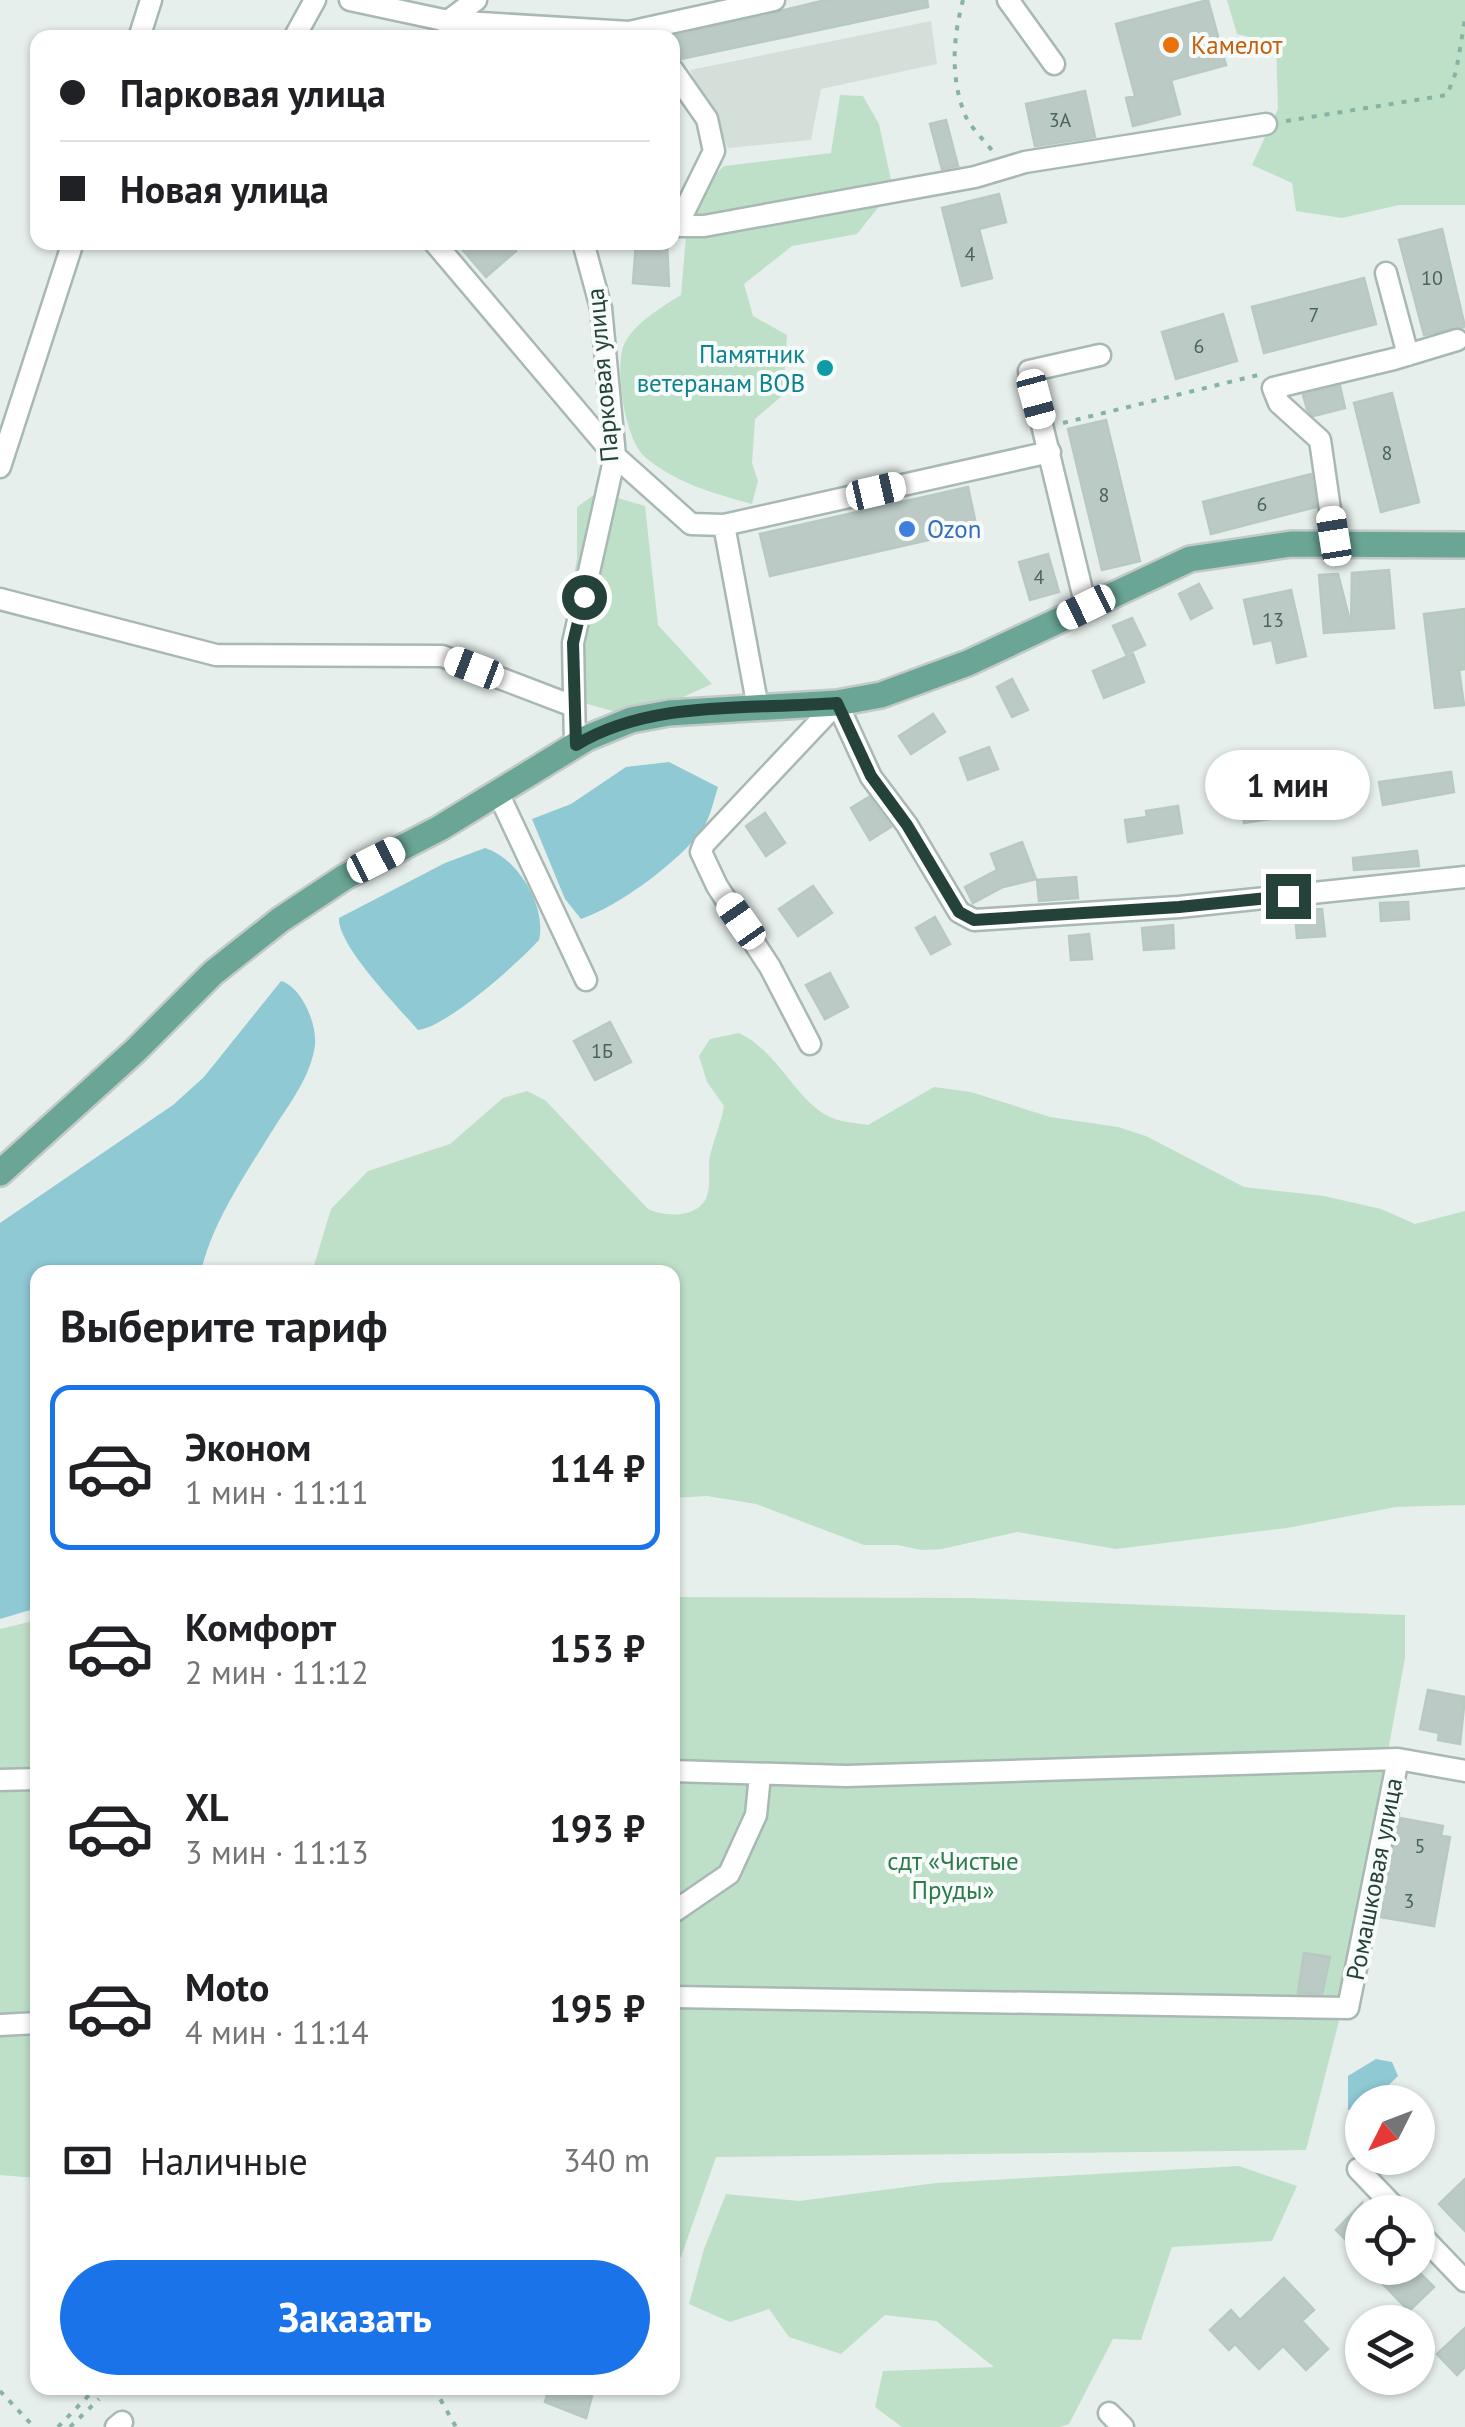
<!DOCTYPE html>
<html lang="ru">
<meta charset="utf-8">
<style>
body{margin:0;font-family:"PT Sans",sans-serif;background:#f6f6f6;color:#202124;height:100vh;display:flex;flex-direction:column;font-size:38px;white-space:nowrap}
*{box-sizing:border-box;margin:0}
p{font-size:32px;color:#757577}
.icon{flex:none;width:55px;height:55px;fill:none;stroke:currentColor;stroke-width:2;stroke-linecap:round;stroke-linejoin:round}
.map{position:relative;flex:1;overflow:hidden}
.drawer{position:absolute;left:30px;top:1265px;width:650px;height:1130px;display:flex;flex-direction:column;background:#fff;border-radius:20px;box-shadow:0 2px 8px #0004}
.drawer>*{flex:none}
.banner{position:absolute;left:30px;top:30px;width:650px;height:220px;border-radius:20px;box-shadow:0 2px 8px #0004;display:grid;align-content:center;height:220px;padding:0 30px;background:#fff}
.needle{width:65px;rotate:228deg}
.tools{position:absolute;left:1345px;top:2085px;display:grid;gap:20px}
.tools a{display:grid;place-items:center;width:90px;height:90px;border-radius:50%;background:#fff;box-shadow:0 2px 8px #0004;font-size:50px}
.end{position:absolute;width:45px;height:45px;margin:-22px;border:12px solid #24423a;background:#fff;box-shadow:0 0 0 5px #fff}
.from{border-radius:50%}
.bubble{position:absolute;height:70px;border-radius:35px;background:#fff;box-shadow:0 2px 8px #0004;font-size:32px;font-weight:800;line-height:70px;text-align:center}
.car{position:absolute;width:30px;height:60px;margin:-30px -15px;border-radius:12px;box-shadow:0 0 8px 2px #0007;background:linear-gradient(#fff 24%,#345 0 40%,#fff 0 76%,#345 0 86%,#fff 0)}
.banner b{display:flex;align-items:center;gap:35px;height:95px;font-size:38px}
.banner b+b{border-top:2px solid #e0e0e0}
.banner i{width:25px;height:25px;background:#202124}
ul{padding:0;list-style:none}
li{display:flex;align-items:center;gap:30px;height:165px;margin:0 20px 15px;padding:0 10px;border:5px solid transparent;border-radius:20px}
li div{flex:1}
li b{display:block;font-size:38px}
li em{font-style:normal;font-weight:800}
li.selected{border-color:#1a73e8}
li>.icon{width:90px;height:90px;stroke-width:1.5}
h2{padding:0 30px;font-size:45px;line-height:120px}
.pay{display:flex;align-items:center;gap:25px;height:110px;padding:0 30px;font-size:38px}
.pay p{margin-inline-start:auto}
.button{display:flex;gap:20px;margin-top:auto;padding:20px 30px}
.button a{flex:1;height:115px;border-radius:60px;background:#1a73e8;color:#fff;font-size:40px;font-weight:800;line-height:115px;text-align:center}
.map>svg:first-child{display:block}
</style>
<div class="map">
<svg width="1465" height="2427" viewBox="0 0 1465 2427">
<rect width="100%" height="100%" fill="#e6efeb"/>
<path fill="#d4dfda" d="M931,21L937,64L821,89L811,140L728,148L690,70Z"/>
<path fill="#bfe0c8" d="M1227,0H1465V205H1399L1342,218L1296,211L1292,183L1252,165L1278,109L1276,43L1237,34Z
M840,95L863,96L879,124L893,189L857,234L792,246L744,284L753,316L787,335L783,395L755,419L752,463L758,481L752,504C713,493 678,484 646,458C625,441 615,372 623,347C631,325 662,307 681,295L689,200L724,166L831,153Z
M598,492L645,506L658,625L712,684L670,703L616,712L577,701L565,623L577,559V507Z
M739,1033C778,1051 795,1099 828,1116C839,1122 856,1123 868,1125L934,1087L971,1092L1050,1117L1118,1127L1146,1136L1244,1187L1324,1196L1381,1209L1415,1224L1465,1211V1505L1396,1507L1287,1528L1116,1549L1017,1532L942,1549L921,1550L898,1545H864L756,1504L707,1496L673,1498L672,1272H312L331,1209L368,1171L450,1144L503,1098L527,1091L545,1100L648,1209C667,1218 703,1218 708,1192C711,1179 707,1165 711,1152C715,1136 721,1123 724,1106L707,1082L699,1056L710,1039Z
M673,1597L973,1598L1405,1615V1658L1338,2025L1306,2150L716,2157L681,2257L673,2256Z
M37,1620V2178L0,2175V1629Z
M1239,2166L1297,2186L1272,2241L1172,2247L1141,2340L1113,2339L1069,2424L1060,2427H902L875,2407L883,2371L994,2367L936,2321L885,2315L841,2354L789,2337L769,2309L730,2322L689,2304L704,2249L726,2194L799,2201L936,2183Z"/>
<path fill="#8ec9d4" d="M669,762L718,787C714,799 711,814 705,825C685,858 618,907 581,919L565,899L532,819L571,804L626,767Z
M485,848C518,858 547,907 539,940C518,963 447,1027 418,1030C399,1008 337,945 339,918L445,863Z
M281,981C302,987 317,1024 315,1045C311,1076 290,1103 274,1128C247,1172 212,1222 201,1272H38L37,1608L0,1619V1223L173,1105L204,1077Z
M1376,2059L1392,2062L1398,2076L1371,2102H1362L1361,2109L1348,2110V2076Z"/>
<path fill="#bbcac4" stroke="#b8c9c2" stroke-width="2.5" d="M826,0H927L928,7L681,59L674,56L670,37Z
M1208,0L1226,65L1171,80L1180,114L1133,126L1126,98L1135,96L1116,24Z
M1085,91L1095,137L1035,146L1026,104Z
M946,120L958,166L942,169L930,124Z
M999,194L1006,222L979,229L992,278L962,286L942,208Z
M1442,229L1465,327L1424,335L1399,240Z
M456,242H509L516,251L486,277Z
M636,242H667L669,286L633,283Z
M1364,278L1376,324L1264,353L1252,307Z
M1223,314L1237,361L1176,379L1162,332Z
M1340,386L1345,408L1313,416L1307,409L1303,395Z
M1392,393L1419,502L1381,512L1354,403Z
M1106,420L1140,561L1102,570L1068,429Z
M1311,474L1316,507L1211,534L1203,502Z
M968,487L977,529L770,576L760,534Z
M1048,554L1059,592L1030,600L1019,562Z
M1389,570L1394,628L1324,633L1319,575L1338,574L1351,625L1352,573Z
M1199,584L1212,608L1191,619L1179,594Z
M1291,590L1306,656L1277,663L1272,640L1254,644L1244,600Z
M1465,609V669L1459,670L1464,705L1435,708L1424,614Z
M1132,618L1145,645L1126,654L1113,626Z
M1133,654L1144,682L1104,698L1093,671Z
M1012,679L1028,710L1012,717L997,687Z
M933,714L945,732L911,754L899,736Z
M989,747L998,769L968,780L960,758Z
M1451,772L1454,792L1383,805L1379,782Z
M1283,790L1287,816L1244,823L1240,796Z
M869,797L891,827L870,840L851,808Z
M1178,806L1182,833L1128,842L1125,820L1147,817L1146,811Z
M765,813L785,843L766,856L746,826Z
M1022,842L1036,879L1003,887L973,903L965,887L997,870L991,854Z
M1417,851L1419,866L1354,870L1353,858Z
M1076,877L1078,898L1039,901L1037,880Z
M813,886L832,913L798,936L779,909Z
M1408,902L1409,919L1381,921L1380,903Z
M1322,909L1325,936L1297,938L1295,911Z
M935,917L950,944L931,954L916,928Z
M1173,925L1174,948L1144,950L1142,928Z
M1089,934L1092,959L1071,960L1069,936Z
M830,973L848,1007L825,1019L806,985Z
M610,1022L631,1062L595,1080L574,1041Z
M1428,1690L1465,1697L1460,1744L1438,1740L1439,1733L1420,1729Z
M1400,1818L1443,1826L1441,1836L1450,1837L1434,1926L1380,1917Z
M1304,1953L1330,1957L1322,1994L1298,1993Z
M1465,2179V2231L1439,2204Z
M1362,2203V2238L1353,2247L1336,2230Z
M1391,2268H1415L1434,2287L1409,2311L1379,2280Z
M1284,2278L1314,2310L1302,2321L1328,2349L1306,2370L1283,2346L1259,2369L1235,2344L1229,2350L1210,2330L1231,2310L1240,2320Z
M1465,2328V2367L1457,2375L1437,2354Z
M549,2388L577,2395L579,2388L593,2392L586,2418L545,2402Z"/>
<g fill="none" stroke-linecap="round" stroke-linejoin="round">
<g stroke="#a8b8b2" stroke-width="25">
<path id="minor" d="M350,0L448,21L629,32L774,0
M1008,0L1054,64
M139,38L151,0
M294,38L315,0
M450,38L448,21L476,0
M672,69L707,119L714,151L677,226
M672,226H704L975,177L1025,162L1266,124
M434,242L615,456L691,524L724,525L1050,452
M1386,273L1408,355
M0,467L73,242
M724,525L758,708
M1335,544L1320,440L1279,403L1273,388L1394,359L1457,340
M0,599L216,655L442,656L573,706
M1086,607L1029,371L1100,355
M575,745L573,643L615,456L601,308L583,242
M498,793L586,980
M810,1044L770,967L717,886L701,852L704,844L837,703L871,777L907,825L959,912L974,920L1179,907L1465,877
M672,1771L846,1776L1398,1759
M0,1780L38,1779
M672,1913L729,1874L756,1815L760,1775
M672,1997L1348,2008L1398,1759L1465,1771
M0,2025L38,2023
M1358,2169L1399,2212
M1418,2232L1465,2281
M1109,2413L1123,2427
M116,2427L122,2422"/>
</g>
<g stroke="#c2cac8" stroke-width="30">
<path id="major" d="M0,1173L136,1050L213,973L280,920L345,877L440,828L587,738L631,720L669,713L837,703L881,695L968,663L1190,559L1291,544L1465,545"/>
</g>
<path stroke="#86b3a5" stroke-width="4" stroke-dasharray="5 8" stroke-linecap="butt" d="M963,0C953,38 950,77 965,115C971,128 985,141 994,153
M1286,121L1447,95L1456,72L1465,19
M1063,423L1258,375
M434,2388L456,2427
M0,2391L34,2427
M58,2427L92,2392
M70,2427L99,2399"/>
<use href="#minor" stroke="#fff" stroke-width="20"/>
<use href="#major" stroke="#6aa596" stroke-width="25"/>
</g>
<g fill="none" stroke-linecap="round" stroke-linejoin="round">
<path stroke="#24423a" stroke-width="12" d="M584,597L573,643L576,745C652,699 751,710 837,703L871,776L907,825L959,912L974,920L1179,907L1288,896"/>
</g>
<circle fill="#e8710a" stroke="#f7fbf9" stroke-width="4" cx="1171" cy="45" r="10"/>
<circle fill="#0f9aa8" stroke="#f7fbf9" stroke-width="4" cx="825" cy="368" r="10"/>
<circle fill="#3f7fe0" stroke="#f7fbf9" stroke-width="4" cx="907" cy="529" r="10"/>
<g text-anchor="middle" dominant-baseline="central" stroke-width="8" stroke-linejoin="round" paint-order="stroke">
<g font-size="20" fill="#4a645c">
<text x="1060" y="120">3А</text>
<text x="970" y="254">4</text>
<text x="1432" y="278">10</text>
<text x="1314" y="315">7</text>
<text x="1199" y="346">6</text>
<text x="1387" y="453">8</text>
<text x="1104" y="495">8</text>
<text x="1262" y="504">6</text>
<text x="1039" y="577">4</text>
<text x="1273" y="620">13</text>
<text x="602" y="1051">1Б</text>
<text x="1420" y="1846">5</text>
<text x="1409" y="1901">3</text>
</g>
<g font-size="25" fill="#c56008" stroke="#f7fbf9" text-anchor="start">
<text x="1191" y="45">Камелот</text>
</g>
<g font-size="25" fill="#0d838f" stroke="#f7fbf9" text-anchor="end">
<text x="805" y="354">Памятник<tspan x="805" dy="29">ветеранам ВОВ</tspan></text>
</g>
<g font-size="25" fill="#24423a" stroke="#f7fbf9">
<text transform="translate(602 375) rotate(-95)">Парковая улица</text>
<text transform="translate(1374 1879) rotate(-79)">Ромашковая улица</text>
</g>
<g font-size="25" fill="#366cbe" stroke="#f7fbf9" text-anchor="start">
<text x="927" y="529">Ozon</text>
</g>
<g font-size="25" fill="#2d7a4b" stroke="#f7fbf9">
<text x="953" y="1861">сдт «Чистые<tspan x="953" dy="29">Пруды»</tspan></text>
</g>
</g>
</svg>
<div class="tools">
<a><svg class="needle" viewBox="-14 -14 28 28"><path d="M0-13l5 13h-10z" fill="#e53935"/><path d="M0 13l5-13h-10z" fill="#757577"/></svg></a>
<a><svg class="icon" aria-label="locate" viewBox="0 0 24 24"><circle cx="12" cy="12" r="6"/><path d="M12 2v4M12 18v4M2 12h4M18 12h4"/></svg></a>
<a><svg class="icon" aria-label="layers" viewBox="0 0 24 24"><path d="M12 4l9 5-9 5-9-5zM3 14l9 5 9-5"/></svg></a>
</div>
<i class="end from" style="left:584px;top:597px"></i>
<i class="end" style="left:1288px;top:896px"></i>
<div class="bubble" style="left:1205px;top:750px;width:165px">1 мин</div>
<i class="car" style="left:1036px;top:399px;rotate:165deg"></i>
<i class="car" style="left:876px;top:491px;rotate:77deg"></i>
<i class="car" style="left:1334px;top:536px;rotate:351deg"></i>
<i class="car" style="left:1086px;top:607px;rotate:244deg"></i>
<i class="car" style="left:474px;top:668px;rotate:291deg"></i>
<i class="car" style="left:376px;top:860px;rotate:63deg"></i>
<i class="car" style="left:741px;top:921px;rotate:325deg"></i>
<div class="banner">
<b><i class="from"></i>Парковая улица</b>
<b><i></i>Новая улица</b>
</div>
<section class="drawer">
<h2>Выберите тариф</h2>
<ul>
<li class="selected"><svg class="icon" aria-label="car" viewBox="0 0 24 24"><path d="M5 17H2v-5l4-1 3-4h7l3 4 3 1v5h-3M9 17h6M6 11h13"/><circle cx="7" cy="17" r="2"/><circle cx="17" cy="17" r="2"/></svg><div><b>Эконом</b><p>1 мин · 11:11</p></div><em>114 ₽</em></li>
<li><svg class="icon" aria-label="car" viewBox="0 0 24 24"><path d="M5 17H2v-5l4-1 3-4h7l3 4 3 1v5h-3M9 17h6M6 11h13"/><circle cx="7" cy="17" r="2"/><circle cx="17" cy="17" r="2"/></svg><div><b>Комфорт</b><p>2 мин · 11:12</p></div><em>153 ₽</em></li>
<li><svg class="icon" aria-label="car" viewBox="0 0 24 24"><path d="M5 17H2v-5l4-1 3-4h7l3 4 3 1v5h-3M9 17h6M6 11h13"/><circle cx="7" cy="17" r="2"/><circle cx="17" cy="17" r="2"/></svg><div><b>XL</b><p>3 мин · 11:13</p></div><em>193 ₽</em></li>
<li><svg class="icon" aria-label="car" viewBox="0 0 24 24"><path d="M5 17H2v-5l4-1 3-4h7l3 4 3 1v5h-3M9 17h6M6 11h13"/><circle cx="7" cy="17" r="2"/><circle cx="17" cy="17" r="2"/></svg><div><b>Moto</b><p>4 мин · 11:14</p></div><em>195 ₽</em></li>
</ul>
<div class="pay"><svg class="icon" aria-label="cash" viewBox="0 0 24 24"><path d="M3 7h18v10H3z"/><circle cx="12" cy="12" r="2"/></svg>Наличные<p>340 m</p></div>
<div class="button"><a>Заказать</a></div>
</section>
</div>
